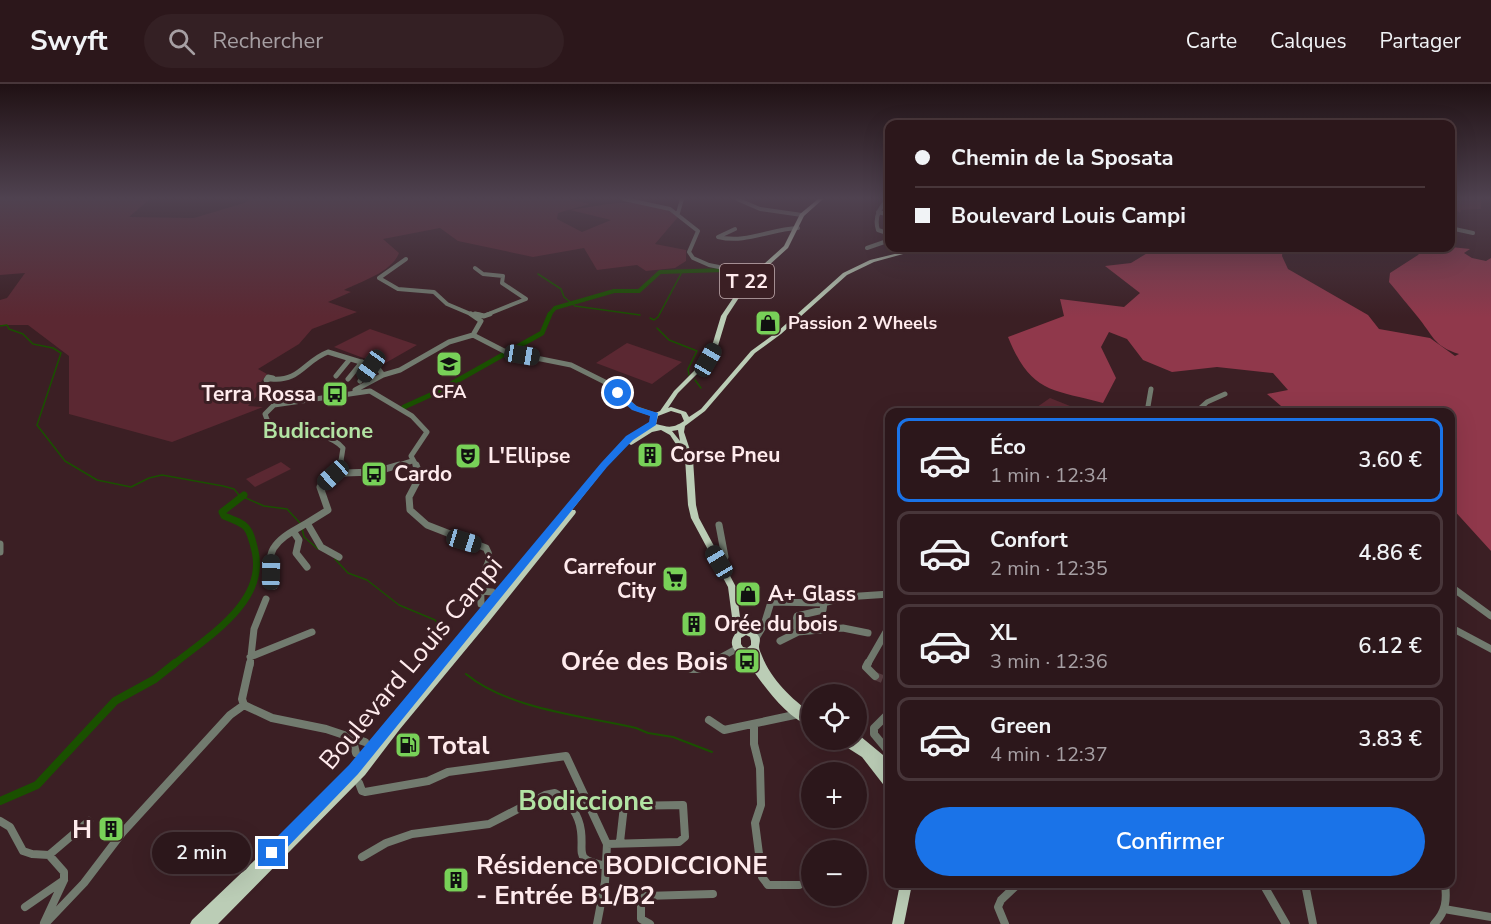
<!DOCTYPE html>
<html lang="fr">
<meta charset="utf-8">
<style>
body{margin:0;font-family:"Nunito Sans",sans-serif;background:#342024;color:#f1f3f6;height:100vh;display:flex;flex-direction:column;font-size:22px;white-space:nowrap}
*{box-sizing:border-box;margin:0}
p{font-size:20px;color:#a69fa3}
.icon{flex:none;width:33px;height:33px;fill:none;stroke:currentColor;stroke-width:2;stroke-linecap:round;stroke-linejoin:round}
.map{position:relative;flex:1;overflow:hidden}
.drawer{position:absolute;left:885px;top:324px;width:570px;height:480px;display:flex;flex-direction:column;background:#2c171b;border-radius:12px;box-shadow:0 6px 24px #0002,0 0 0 2px #48363a}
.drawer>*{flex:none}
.banner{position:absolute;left:885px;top:36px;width:570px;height:132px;border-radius:12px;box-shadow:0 6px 24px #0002,0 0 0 2px #48363a;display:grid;align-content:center;height:132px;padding:0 30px;background:#2c171b}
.controls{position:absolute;left:801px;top:600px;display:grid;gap:12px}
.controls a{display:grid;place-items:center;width:66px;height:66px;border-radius:50%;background:#2c171b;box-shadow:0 6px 24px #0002,0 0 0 2px #48363a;font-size:30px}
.end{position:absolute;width:27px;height:27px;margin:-14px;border:8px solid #1a73e8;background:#fff;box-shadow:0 0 0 3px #fff}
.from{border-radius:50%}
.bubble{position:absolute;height:42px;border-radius:21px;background:#2c171b;box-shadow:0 6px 24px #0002,0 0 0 2px #48363a;font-size:20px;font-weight:600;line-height:42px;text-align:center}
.car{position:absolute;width:18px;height:36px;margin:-18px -9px;border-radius:8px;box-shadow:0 0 4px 2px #0007;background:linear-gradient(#222 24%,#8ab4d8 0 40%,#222 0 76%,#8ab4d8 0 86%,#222 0)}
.banner b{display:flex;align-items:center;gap:21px;height:57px;font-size:22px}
.banner b+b{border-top:2px solid #48363a}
.banner i{width:15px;height:15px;background:#f1f3f6}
ul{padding:10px 0 0;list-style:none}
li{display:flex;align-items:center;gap:18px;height:84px;margin:0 12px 9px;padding:0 18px;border:3px solid #48363a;border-radius:12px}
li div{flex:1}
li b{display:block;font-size:22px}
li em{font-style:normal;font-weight:600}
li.active{border-color:#1a73e8}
li>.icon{width:54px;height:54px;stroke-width:1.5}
.action{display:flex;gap:12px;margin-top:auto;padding:12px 30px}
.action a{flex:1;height:69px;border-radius:36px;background:#1a73e8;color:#fff;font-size:24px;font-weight:600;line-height:69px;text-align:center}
header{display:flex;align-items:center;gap:36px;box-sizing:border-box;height:84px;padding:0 30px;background:#2c171b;border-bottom:2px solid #48363a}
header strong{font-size:28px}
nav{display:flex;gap:33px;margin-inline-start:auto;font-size:21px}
.search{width:420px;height:54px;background:#342024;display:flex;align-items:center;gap:15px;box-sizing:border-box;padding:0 21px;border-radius:33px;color:#a69fa3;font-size:22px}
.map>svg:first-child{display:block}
</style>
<header>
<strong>Swyft</strong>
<div class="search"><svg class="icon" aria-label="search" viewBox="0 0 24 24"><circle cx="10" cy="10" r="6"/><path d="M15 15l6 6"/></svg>Rechercher</div>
<nav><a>Carte</a><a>Calques</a><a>Partager</a></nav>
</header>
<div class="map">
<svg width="1491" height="840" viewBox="0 0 1491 840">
<rect width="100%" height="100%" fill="#3b1f24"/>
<path fill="#5b2832" d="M0,115H150L129,133L194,134L244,119L250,115H568L590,120L558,129L557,135L582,148L611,136L570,126C605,121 648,109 678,133L655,160L686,166V177L675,184L646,187L637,181L597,186L584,164L533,173L458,157L440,144L383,155L399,169C392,188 362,197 344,206L351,208L328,218L357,228L312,245L299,260L258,285L267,290L261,298L265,303L248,322L263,323L172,358L69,330V272L28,241H0V216L7,214L25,189L0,191Z
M1481,115V125L1461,126L1460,129L1451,122L1452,115Z
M370,245L417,261L382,281L334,263Z
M627,259L682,278L652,300L596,279Z
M1050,314L1085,328H1030Z
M281,378L291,385L255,403L246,395Z"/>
<path fill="#90384b" d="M1451,163L1470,165L1464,169L1472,174L1486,177L1491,174V467L1451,423L1450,328H1288L1267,310L1288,306L1273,289L1217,283L1172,288L1143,276L1127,255L1109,248L1101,263L1116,294L1103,319C1050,305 1031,309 1008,253L1064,232L1060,215L1124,223L1140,209L1105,182L1131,179L1149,168L1162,164H1283L1282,172L1288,185L1368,231L1379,245L1430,254L1455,272L1459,270C1433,262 1433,251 1417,232C1408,221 1399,210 1389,198L1390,189L1418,171L1424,164Z"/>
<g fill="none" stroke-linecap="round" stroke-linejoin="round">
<path stroke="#1a5000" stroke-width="1.5" d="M538,190L561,205L564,213L575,222L640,231
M650,234L654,236L658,233L682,188
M0,242L7,241L9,245L23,250L33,260L53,264L61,269L37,341L65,377L97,396L131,403L149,394L162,391L223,402L234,405L239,411L264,422L287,425L300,439
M657,244L669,256L697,267L688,285L689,291
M695,296L701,304
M302,444L304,453L318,465
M335,475L348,489L367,496L399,521L435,536L444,549"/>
<path stroke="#1a5000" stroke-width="2" d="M466,590C508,625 584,632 636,644L648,649L673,653L712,668"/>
<path stroke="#1a5000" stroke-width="4" d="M549,231L555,224L614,207H639L660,188L725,186"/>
<path stroke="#1a5000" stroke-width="5" d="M404,323L437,308L542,249L550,230"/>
<path stroke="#1a5000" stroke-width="7" d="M173,581C207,553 267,518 255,467C249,442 248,441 224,432L222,428L244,411"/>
<path stroke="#1a5000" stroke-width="8" d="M0,717L37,701L115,617L155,595L175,579"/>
<path stroke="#583e42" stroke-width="8" stroke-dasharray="8 4.5" stroke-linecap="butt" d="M875,592L890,598"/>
<path stroke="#727b6f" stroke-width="4" d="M624,115L670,125L698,147L689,168L693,174L709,181L754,190
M737,115L760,125L802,131
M888,115C879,124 874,134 878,146L890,150
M878,128L890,131
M678,129L682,115
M1450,144L1473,149
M735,145L718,153C746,160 770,145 798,144
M867,164L890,156
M406,175L379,194L398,205L434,208L447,220L473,231
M475,184L483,190L503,192L502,199L526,215L486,231
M475,230L481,231"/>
<path stroke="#727b6f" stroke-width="5" d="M471,230L481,237L473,251
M475,230L484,232L490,230
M473,251L506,268L571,281L609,300L635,324L655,331
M336,292L350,275
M268,293L273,294L266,296Z
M271,295C300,298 304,277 328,268L377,283L383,291
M348,295L362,278
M360,297L371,282
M355,306L383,291L400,286L449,258L473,251
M1147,328L1151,305
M1196,328L1207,318L1225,310
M340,383L343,364C320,337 276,369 265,330L274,321L370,307L412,332L427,348L411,372L417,383
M393,383L412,377"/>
<path stroke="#727b6f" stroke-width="7" d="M341,381L340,386L344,389L375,388L399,381
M416,381L420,392L409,413L410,426L427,441L486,464C494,477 484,483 482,495C480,503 481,512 481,520
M307,439L293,447L299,456L296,469L307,483
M719,441L725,473L721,481
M0,460V468
M339,473L321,463L307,439L328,426L320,403L340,386
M274,502C268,474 266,463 293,447
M1450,502L1491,532
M481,507L492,508
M824,519L823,526L797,532L795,540L798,548L843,544L868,549
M1450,543L1491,565
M756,554L764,541L771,518L824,519L845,513L890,510
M780,557L798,548
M250,573L312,548
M250,581L254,545L266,515
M707,581L738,564
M867,581L890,541"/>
<path stroke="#727b6f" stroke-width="8" d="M250,579L242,615L244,621L272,634L326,645L365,658
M868,579L866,583L875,592
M684,585H699L710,579
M709,636L724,646L799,630
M754,642V660L760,684L761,721L755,739L762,793L768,801H799
M353,657L356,669
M883,679L889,668L874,650V644L890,628
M359,699L362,707L365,708L428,697L448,688L566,672L607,760L605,798L597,840
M0,737L10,743L23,767L32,770L49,771L64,788V796L44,839
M607,760L679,758L685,753L683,721L624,722L620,758
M49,771L89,737
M362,773L386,759L412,750L489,740L545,711L555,709C569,716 579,731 581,747C584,771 573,775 606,782
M1263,800L1286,840
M1305,800L1313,840
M25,823L64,796
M1444,825L1491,833
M45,840L84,799L122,749L230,631L244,621
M650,840L641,835V819L645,812L713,810
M1005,840L998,823L1001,816L1018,800
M1434,840C1446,828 1447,816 1445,800"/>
<path fill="#bbcdb6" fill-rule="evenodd" d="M818,115H823L804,132L788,164L748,200L727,232L717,265L711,276L678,309L668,324L671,323L686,328L689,333L701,325L751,267L777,248L843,189L870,176L919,164H925L874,178L847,191L781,250L755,269L705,327L685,342L684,348L693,375L696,421L699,434L736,503L740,533L745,545C750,545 754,546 757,550C762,555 759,558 759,563C759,566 761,569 762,572C771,595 792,616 812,629V644C781,630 761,597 742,571C730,566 729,556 737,548L732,533L728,503L691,434L688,421L685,374L670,351L661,346L652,348L633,360L631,361L628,359L606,383L572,426H575L576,428L575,430L487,540L400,645L365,691L218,840H190L192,836L280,752L350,683L602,379L627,353L650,338L653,330L660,327L674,307L706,275L711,265L721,232L744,198L784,162L800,130ZM671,327L681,330L684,337C672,345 668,343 656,340L658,332ZM678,346L680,357L672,347ZM746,551L750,553L751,557V561L747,564L743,563L741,560V554Z
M856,651L860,652L883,671L890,679V706L886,704L862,673L840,659L839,656H856Z
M900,800H912L904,840H892Z"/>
</g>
<linearGradient id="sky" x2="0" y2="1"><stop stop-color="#201114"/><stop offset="0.49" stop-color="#4f4250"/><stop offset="1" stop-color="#4f4250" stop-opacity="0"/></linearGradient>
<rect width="1491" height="233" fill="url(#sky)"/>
<path fill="#1a73e8" d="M618,307L638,323L658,329L656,341L633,356L607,383L358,690L277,774L272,776L266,774L264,769L266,764L349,681L601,379L626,352L649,338L650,332L632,326L615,311L614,309Z"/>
<defs>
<g id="shop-square" transform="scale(1.35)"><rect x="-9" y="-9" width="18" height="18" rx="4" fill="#78d158" stroke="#3b1f24"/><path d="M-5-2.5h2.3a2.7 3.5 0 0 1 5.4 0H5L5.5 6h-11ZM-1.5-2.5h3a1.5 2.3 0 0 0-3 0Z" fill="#111"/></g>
<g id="university-square" transform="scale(1.35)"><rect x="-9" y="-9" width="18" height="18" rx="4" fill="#78d158" stroke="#3b1f24"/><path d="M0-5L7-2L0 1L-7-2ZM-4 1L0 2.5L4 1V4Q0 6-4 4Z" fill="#111"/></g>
<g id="bus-square" transform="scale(1.35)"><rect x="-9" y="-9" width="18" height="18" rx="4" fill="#78d158" stroke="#3b1f24"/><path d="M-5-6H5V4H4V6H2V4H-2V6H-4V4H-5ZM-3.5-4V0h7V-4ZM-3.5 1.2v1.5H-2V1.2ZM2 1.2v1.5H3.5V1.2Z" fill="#111"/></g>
<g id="building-square" transform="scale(1.35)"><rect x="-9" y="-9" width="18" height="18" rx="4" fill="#78d158" stroke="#3b1f24"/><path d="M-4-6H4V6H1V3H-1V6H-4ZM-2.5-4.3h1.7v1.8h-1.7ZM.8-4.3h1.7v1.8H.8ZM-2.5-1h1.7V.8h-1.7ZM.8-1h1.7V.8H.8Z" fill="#111"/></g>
<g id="theatre-square" transform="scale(1.35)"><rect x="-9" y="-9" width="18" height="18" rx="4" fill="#78d158" stroke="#3b1f24"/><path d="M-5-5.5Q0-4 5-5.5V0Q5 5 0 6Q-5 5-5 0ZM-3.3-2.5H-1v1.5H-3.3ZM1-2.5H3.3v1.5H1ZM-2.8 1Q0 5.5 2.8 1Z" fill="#111"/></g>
<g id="supermarket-square" transform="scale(1.35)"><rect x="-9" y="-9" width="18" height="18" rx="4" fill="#78d158" stroke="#3b1f24"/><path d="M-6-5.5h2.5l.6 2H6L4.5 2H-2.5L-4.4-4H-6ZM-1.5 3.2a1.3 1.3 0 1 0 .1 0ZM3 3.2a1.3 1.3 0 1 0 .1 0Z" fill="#111"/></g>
<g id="fuel-square" transform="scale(1.35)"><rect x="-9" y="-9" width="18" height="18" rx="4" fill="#78d158" stroke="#3b1f24"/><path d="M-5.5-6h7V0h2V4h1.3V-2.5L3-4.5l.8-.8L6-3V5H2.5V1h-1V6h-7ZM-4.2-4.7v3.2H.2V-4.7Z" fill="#111"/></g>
</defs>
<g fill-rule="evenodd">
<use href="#shop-square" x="768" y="239"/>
<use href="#university-square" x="449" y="280"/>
<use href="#bus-square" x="335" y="310"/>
<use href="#building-square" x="650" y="371"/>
<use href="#theatre-square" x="468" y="372"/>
<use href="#bus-square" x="374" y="390"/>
<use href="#supermarket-square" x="675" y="495"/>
<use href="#shop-square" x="748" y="510"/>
<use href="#building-square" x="694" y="540"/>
<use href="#bus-square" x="747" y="577"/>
<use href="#fuel-square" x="408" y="661"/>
<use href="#building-square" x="111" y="745"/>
<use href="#building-square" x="456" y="796"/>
</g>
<g text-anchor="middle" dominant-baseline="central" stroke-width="6" stroke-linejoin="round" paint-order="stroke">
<g font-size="18" font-weight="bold" fill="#ffebed" stroke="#3b1f24" text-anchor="start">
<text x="788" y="239">Passion 2 Wheels</text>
<text x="449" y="308" text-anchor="middle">CFA</text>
</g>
<rect fill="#3b1f24" stroke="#c4aeb1" stroke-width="1.5" x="720" y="180" width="54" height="34" rx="4.5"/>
<g font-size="20" font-weight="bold" fill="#ffebed">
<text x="747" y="197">T 22</text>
</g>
<g font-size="21" font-weight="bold" fill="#ffebed" stroke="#3b1f24" text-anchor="start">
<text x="316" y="310" text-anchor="end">Terra Rossa</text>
<text x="670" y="371">Corse Pneu</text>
<text x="488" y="372">L'Ellipse</text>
<text x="394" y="390">Cardo</text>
<text x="656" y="483" text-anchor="end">Carrefour<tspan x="656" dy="24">City</tspan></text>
<text x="768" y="510">A+ Glass</text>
<text x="714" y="540">Orée du bois</text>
</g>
<g font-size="22" font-weight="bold" fill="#b2e3a3" stroke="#3b1f24">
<text x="318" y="347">Budiccione</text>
</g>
<g font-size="26" font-weight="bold" fill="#ffebed" stroke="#3b1f24" text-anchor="end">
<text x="728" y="577">Orée des Bois</text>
<text x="428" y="661" text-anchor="start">Total</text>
<text x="92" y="745">H</text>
<text x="476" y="781" text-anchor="start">Résidence BODICCIONE<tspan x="476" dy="30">- Entrée B1/B2</tspan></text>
</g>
<g font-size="26" fill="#ffebed" stroke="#3b1f24">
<text transform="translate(411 579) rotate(-50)">Boulevard Louis Campi</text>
</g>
<g font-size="27" font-weight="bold" fill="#b2e3a3" stroke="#3b1f24">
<text x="586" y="717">Bodiccione</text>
</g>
</g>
</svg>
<div class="controls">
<a><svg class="icon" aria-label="locate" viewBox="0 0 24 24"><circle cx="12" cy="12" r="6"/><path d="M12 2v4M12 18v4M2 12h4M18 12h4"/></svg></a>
<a>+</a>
<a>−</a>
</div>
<i class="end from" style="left:618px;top:309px"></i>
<i class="end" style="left:272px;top:769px"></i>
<div class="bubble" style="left:152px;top:748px;width:99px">2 min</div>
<i class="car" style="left:522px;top:271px;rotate:99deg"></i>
<i class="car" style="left:708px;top:276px;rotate:30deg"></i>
<i class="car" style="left:371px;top:282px;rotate:216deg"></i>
<i class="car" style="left:333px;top:391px;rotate:228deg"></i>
<i class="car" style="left:464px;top:457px;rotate:107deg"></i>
<i class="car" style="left:719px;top:478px;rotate:329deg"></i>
<i class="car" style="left:271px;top:488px;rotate:1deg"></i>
<div class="banner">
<b><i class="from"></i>Chemin de la Sposata</b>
<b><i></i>Boulevard Louis Campi</b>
</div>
<section class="drawer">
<ul>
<li class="active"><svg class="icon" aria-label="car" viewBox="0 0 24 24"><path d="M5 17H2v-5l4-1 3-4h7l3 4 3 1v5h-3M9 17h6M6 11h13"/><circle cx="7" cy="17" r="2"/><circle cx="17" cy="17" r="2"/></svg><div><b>Éco</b><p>1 min · 12:34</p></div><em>3.60 €</em></li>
<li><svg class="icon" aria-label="car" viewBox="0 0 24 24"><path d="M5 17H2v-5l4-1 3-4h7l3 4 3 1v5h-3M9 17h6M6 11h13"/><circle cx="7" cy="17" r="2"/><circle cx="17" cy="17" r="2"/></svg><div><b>Confort</b><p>2 min · 12:35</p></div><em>4.86 €</em></li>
<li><svg class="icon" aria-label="car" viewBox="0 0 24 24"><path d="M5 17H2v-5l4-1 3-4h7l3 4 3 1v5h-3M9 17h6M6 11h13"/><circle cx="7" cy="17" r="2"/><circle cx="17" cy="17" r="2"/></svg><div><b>XL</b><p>3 min · 12:36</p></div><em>6.12 €</em></li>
<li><svg class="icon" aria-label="car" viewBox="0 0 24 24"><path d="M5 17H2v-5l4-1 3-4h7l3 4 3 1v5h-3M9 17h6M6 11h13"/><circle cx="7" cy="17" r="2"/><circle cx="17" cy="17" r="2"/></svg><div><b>Green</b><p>4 min · 12:37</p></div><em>3.83 €</em></li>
</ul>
<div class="action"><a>Confirmer</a></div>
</section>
</div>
